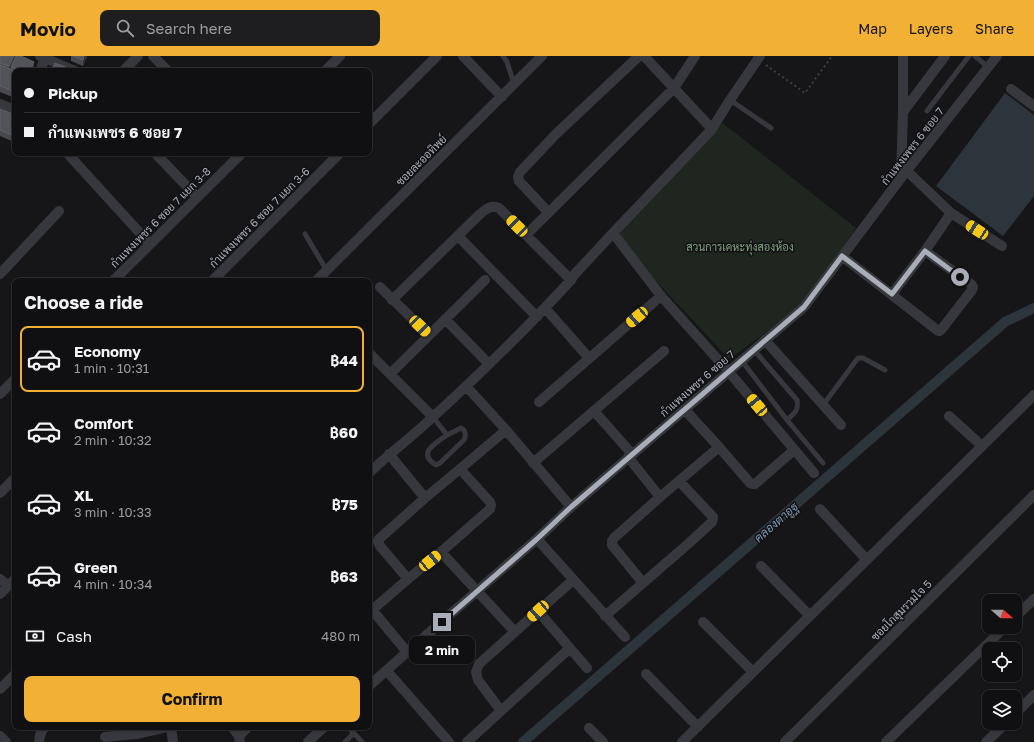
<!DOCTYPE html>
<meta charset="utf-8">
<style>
body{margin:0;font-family:"Golos Text",Sarabun,sans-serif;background:#1e1e20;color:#f1f3f6;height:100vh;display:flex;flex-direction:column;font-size:15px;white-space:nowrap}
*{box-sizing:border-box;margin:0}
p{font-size:13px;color:#9c9d9f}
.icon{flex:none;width:22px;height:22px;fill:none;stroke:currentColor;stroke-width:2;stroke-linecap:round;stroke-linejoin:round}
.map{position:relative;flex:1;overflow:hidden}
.details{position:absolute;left:12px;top:222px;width:360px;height:452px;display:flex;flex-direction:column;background:#101012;border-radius:8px;box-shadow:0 1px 3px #0004,0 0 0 1px #303032}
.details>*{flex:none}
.hud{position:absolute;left:12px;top:12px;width:360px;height:88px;border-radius:8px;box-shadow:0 1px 3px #0004,0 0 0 1px #303032;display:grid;align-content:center;height:88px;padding:0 12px;background:#101012}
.needle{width:26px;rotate:110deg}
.fabs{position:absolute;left:982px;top:538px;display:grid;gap:8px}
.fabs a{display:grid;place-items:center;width:40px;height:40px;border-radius:8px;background:#101012;box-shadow:0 1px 3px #0004,0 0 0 1px #303032;font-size:20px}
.end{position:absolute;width:18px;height:18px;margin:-9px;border:5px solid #a8adb8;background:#111;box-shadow:0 0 0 2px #111}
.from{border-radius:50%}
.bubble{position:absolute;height:28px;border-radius:8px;background:#101012;box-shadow:0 1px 3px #0004,0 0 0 1px #303032;font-size:13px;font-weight:700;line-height:28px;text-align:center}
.car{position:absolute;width:12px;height:24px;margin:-12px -6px;border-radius:5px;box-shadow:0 0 3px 1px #0007;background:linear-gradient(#f5c518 24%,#345 0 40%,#f5c518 0 76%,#345 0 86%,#f5c518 0)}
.hud b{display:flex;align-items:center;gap:14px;height:38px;font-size:15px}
.hud b+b{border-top:1px solid #303032}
.hud i{width:10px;height:10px;background:#f1f3f6}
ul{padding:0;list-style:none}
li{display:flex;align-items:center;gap:12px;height:66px;margin:0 8px 6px;padding:0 4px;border:2px solid transparent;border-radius:8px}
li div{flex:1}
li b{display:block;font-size:15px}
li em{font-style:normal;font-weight:700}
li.on{border-color:#f2b134}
li>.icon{width:36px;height:36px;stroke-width:1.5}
h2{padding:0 12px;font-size:18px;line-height:48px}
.pay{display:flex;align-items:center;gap:10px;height:44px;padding:0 12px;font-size:15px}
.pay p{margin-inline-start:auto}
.button{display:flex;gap:8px;margin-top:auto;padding:8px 12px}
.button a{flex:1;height:46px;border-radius:8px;background:#f2b134;color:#111;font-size:16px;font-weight:700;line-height:46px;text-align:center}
header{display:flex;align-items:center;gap:24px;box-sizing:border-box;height:56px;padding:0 20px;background:#f2b134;color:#111}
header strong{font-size:19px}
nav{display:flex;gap:22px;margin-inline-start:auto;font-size:14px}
.search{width:280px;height:36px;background:#1e1e20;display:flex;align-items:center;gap:10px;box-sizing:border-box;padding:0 14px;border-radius:8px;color:#9c9d9f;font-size:15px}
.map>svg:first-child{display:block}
</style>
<header>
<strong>Movio</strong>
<div class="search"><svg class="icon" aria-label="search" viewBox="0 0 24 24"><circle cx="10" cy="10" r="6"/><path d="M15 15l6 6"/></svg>Search here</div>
<nav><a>Map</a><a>Layers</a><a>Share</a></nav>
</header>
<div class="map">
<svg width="1034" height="686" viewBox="0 0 1034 686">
<rect width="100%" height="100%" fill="#161618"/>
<path fill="#1e261f" d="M720,65L856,172L803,250L729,303L616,182Z"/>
<path fill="#2c353c" d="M1005,37L1034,59V140L1003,180L936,130Z"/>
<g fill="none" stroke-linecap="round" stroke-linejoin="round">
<path stroke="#2c353c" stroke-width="10" d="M523,686L1005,266L1034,252"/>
<path stroke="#3d3f44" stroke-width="2" stroke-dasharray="2 3" stroke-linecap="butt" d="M766,9L805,37L832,0"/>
<path stroke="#37383d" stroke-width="5" d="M503,0L507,6L514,28
M975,0L988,11
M730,44L771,72
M927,55L969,0
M305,178L327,215
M754,294L797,344C799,355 794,357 787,364
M742,305L787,364L823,407
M823,349L855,306L858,302H863L885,314
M433,361L447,379L461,372C466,374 466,380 464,384L440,407L436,409C416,397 436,387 447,379
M348,671L362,686
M345,686L354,677"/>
<path stroke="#37383d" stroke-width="10" d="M40,0L75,15
M153,0L168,15
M463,0L502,41
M644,0L712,73
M903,0V56
M40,15L45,2
M123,15L138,0
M325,15L340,0
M1011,33L1034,50
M0,48L15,54
M369,68L437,0
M67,97L150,188
M155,97L197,141
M907,115L951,157L1002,190
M901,122L903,56L945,0
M548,156L519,125L518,121L520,116L556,78L639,0
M613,177L661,240L729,316L814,417
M526,179L674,32L695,0
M458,180L537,261
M842,200L937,274L939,275L941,274L972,234L973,231L971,228L925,195
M0,218L59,155
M113,225L242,97
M212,225L340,97
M316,225L542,0
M380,231L429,279
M892,238L925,195L951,157
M392,244L479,159C485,154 491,148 499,152L571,224
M545,252L589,302
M445,263L489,308
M765,284L841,369
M369,297L433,361
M390,318L485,224
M466,330L506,374L571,451
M0,338L15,323
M539,346L661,240
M685,354L719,391L750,427L753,428H755L794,394
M594,355L632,398
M949,360L982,390
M389,398L425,442
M628,401L660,441
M533,407L664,295
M369,417C390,397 413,380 434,360C481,317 527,272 571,224L574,219L613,177L696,90L712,73L728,47L760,0
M0,437L15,422
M820,453L867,504
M537,483L625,581
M441,496L490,453L491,449L490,446L460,413
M761,510L810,560
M0,523L8,530
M408,523L380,490L378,486V484L425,442L460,413L506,374
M643,527L612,489V485L614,482L660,441L719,391
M0,538L15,523
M369,550L407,596
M372,554L408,523L441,496L515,576
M538,555L587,612
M605,560L688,488L712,466L713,463V461L679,425
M1015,561L1034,543
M703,566L753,616
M387,615L449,686
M646,618L698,671
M369,630L407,596L537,483L571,451L804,251L901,122L997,0
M0,633L15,618
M501,655L478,624L476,616L479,608L573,524
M1015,658L1034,639
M171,671L173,686
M232,671L239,680L240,686
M589,672L603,686
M0,680L6,686
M239,680L248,671
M105,681L136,678L167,671
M39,686C40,680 40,675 45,671
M308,686L324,671
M467,686L570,592
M682,686L1034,339
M785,686L1034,439
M886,686L1005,571
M986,686L1006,667"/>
</g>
<path fill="#47494d" d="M0,0L34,12L33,15H15V42L0,36Z
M71,0H87V1L83,10L71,5Z
M0,53L15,59L14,86L0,80Z"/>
<path fill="#2f3033" d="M14,0H16L9,17V10Z
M84,0H87V1L83,10V4Z
M34,6V12L32,15H30Z"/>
<path fill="#525359" stroke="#5f6168" d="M0,0H14L9,10L0,7Z
M16,0H21L34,6L30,15H21L11,11Z
M73,0H84L83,4Z
M55,7L73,14V15H52Z
M0,9L15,15V36L0,30Z
M0,53L15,59V78L14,80L0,74Z"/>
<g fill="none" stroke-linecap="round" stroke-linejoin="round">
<path stroke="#a8adb8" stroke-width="5" d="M442,566L537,483L571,451L804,251L842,200L892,238L925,195L960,221"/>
</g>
<g text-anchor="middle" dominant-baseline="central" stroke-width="3" stroke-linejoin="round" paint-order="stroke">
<g font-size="11" fill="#a8adb8" stroke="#111113">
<text transform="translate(912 90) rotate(-52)">กำแพงเพชร 6 ซอย 7</text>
<text transform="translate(421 104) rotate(-45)">ซอยละออทิพย์</text>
<text transform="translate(160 161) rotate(-45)">กำแพงเพชร 6 ซอย 7 แยก 3-8</text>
<text transform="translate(259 161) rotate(-45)">กำแพงเพชร 6 ซอย 7 แยก 3-6</text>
<text transform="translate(697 327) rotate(-41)">กำแพงเพชร 6 ซอย 7</text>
<text transform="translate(901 554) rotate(-45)">ซอยโกสุมรวมใจ 5</text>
</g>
<g font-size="11" fill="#7fa381" stroke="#111113">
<text x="740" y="190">สวนการเคหะทุ่งสองห้อง</text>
</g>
<g font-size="12" font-style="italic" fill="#7f9bb3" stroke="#111113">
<text transform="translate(776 466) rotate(-41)">คลองตาอูฐ</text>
</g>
</g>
</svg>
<div class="fabs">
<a><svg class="needle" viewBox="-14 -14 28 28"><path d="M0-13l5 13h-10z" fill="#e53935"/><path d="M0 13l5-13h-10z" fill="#9c9d9f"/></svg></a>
<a><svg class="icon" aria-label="locate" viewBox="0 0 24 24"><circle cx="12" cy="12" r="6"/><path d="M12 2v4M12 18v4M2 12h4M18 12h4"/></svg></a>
<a><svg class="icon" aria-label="layers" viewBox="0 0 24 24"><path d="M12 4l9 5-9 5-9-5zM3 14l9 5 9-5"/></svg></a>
</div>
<i class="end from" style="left:960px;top:221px"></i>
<i class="end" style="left:442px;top:566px"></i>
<div class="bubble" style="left:409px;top:580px;width:66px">2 min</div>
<i class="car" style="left:517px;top:170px;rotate:315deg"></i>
<i class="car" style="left:977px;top:174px;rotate:303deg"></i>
<i class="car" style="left:637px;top:261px;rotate:229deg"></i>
<i class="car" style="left:420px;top:270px;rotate:134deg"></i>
<i class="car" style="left:757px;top:349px;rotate:320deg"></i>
<i class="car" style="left:430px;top:505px;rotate:51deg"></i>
<i class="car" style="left:538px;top:555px;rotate:228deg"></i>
<div class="hud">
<b><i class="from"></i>Pickup</b>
<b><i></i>กำแพงเพชร 6 ซอย 7</b>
</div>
<section class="details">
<h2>Choose a ride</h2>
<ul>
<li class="on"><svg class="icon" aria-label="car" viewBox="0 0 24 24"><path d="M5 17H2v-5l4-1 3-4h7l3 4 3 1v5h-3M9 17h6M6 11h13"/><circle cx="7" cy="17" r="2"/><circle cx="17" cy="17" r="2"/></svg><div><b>Economy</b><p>1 min · 10:31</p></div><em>฿44</em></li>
<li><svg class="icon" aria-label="car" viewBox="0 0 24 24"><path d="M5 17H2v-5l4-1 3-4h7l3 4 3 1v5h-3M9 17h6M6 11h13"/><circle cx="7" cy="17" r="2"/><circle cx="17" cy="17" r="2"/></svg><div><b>Comfort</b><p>2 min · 10:32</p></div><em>฿60</em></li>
<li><svg class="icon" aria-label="car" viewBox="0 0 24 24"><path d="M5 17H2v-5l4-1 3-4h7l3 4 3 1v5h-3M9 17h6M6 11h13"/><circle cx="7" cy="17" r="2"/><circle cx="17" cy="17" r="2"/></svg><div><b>XL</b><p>3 min · 10:33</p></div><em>฿75</em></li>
<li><svg class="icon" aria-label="car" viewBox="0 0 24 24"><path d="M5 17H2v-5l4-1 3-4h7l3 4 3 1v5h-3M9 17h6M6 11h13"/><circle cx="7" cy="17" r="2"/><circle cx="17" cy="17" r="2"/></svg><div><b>Green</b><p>4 min · 10:34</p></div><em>฿63</em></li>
</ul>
<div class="pay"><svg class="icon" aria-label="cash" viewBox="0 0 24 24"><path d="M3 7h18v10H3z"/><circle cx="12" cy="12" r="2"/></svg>Cash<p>480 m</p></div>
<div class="button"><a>Confirm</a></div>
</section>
</div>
